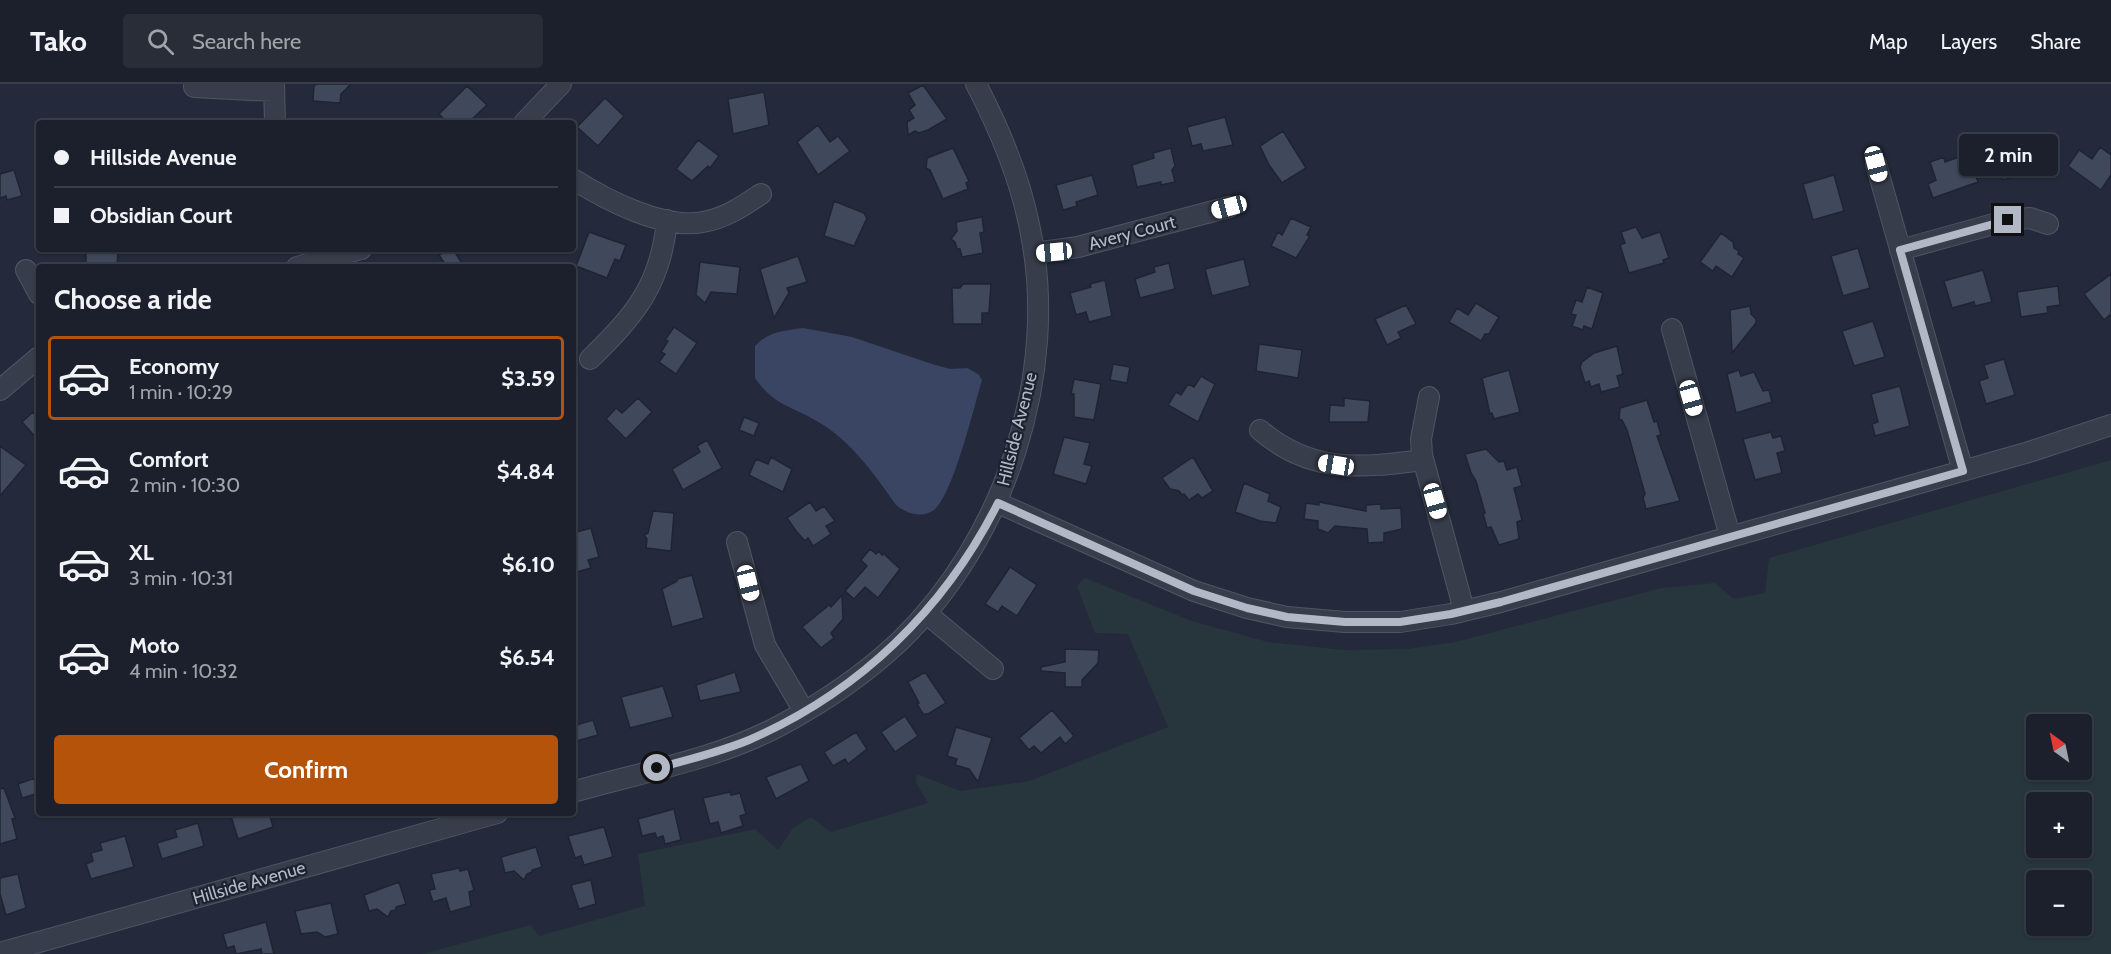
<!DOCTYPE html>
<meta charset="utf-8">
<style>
body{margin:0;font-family:Cabin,sans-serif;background:#282d38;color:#f1f3f6;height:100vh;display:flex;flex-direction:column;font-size:22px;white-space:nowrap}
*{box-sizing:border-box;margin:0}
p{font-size:20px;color:#a0a3a9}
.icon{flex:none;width:33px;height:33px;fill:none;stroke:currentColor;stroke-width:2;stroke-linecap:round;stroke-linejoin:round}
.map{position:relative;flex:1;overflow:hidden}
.details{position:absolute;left:36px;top:180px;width:540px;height:552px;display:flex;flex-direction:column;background:#1b202c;border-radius:6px;box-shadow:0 2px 4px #0004,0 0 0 2px #393e48}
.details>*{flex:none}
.top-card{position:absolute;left:36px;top:36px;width:540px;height:132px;border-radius:6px;box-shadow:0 2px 4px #0004,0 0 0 2px #393e48;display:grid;align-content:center;height:132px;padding:0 18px;background:#1b202c}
.needle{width:39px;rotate:327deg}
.buttons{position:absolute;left:2026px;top:630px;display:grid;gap:12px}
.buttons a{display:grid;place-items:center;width:66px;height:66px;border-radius:6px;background:#1b202c;box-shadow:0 2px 4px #0004,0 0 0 2px #393e48;font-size:30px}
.end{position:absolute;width:27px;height:27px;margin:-14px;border:8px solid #b3b8c7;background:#111;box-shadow:0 0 0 3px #111}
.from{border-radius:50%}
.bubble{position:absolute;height:42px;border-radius:6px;background:#1b202c;box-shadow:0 2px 4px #0004,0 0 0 2px #393e48;font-size:20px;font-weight:800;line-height:42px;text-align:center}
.car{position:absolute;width:18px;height:36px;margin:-18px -9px;border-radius:8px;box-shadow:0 0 4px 2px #0007;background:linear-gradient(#fff 24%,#345 0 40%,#fff 0 76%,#345 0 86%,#fff 0)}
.top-card b{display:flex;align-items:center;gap:21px;height:57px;font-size:22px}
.top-card b+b{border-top:2px solid #393e48}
.top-card i{width:15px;height:15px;background:#f1f3f6}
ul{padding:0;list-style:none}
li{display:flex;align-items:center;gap:18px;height:84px;margin:0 12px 9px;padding:0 6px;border:3px solid transparent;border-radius:6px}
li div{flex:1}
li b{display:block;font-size:22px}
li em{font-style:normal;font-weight:800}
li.current{border-color:#b45309}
li>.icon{width:54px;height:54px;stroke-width:1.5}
h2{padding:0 18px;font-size:27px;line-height:72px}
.button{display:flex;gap:12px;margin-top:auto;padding:12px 18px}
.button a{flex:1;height:69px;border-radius:6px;background:#b45309;color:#fff;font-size:24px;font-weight:800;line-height:69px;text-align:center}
header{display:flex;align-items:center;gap:36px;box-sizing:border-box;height:84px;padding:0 30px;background:#1b202c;border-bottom:2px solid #393e48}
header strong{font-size:28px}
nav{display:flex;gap:33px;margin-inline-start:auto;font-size:21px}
.search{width:420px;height:54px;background:#282d38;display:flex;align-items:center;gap:15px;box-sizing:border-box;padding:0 21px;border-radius:6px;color:#a0a3a9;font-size:22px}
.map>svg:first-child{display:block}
</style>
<header>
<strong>Tako</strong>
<div class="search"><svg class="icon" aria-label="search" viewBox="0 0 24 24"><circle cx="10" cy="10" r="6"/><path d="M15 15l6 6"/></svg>Search here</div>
<nav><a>Map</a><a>Layers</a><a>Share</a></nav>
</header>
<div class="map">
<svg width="2111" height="870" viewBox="0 0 2111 870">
<rect width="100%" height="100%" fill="#242a3b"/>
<path fill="#26363c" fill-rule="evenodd" d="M2111,376V870H422L531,841L539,852L645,822L638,770L755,745L778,766L793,744L811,733L831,748L928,719L916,698L917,690L960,707L1029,697L1168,643L1128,550L1095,549L1077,502L1085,494L1192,537L1268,558L1344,566L1408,565L1455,558L1661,504L1715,499L1734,515L1765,509L1769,474ZM2037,640H2082V686H2037ZM2037,718H2082V764H2037ZM2037,796H2082V842H2037Z"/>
<path fill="#3a4563" d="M803,244L852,253L932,280L950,285L967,284L978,290L982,296C974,323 953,411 934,426C921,435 906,429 896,421C875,391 851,357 820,339C793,322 775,323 755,294V262C769,247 784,247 803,244Z"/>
<path fill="#40485b" stroke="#1f2432" stroke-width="1.5" d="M319,0H351L341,10L340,19L313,17L314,1Z
M923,1L947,35L928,46L919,49L915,47L908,51L907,38L914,34L909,26L915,21L908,9Z
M467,2L487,21L468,39H448L439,30Z
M764,8L769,41L733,50L728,15Z
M605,14L624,32L598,62L577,43Z
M1225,33L1233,61L1203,67L1201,60L1192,62L1187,43Z
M818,41L830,58L838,52L850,67L818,91L797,58Z
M1283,47L1306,84L1282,99L1269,81L1260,62Z
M2034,55L2041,84L2003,96L1993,63L2009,58L2010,63Z
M698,56L719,72L710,84L708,82L692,97L676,85Z
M2100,63L2111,71V91L2101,106L2068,82L2079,66L2092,75Z
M953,64L969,97L966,99L968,105L943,115L930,86L926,84L927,74Z
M1171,64L1175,82L1172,86L1175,98L1161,101V98L1137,103L1132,81L1154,74L1153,69Z
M1968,70L1978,98L1933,114L1928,100L1936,96L1930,78L1944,73L1945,78Z
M14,86L22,112L7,116L6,112L0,114V90Z
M1092,91L1098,111L1076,118L1077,122L1063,126L1056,101Z
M1834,91L1844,127L1813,136L1803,100Z
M834,117L864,129L867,134L854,162L824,152Z
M982,133L984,148L980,149L983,169L962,173L960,165H957L955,158L951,155L957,147L956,138Z
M1291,134L1311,143L1307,151L1310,152L1296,174L1271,162L1278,148L1282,151Z
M1636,143L1642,154L1660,148L1669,174L1663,176L1664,179L1629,189L1620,161L1625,159L1621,148Z
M589,148L626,161L620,177L615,175L607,194L576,182Z
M1721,149L1733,158L1734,164L1739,167L1738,170L1744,174L1732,193L1716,182L1713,187L1700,178Z
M1858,164L1870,204L1843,212L1831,172Z
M86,165H118L117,183H89V180H86Z
M450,165H453L464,183H447L439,171Z
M798,172L807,198L787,204L789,209L774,234L760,185Z
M1244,175L1250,202L1212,212L1205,185Z
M700,178L740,183L737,210L711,208L705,219L696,211Z
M1169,179L1175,205L1140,214L1135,195L1155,188L1154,183Z
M1983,186L1992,218L1975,222L1974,218L1952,224L1944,197Z
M2111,190V230L2104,236L2084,210Z
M1105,196L1112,232L1089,238L1086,228L1076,231L1070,209L1091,203L1090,200Z
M963,200H991L989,229H982V240H953L952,204H960Z
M2058,202L2060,221L2047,223L2048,229L2021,233L2017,208Z
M1587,203L1603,209L1592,245L1584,242L1583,246L1572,242L1576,231L1571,230L1576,216L1582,218Z
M1476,219L1499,233L1489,250H1485L1481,257L1449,238L1457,224L1468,231Z
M1406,221L1416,240L1398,248L1401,254L1387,261L1375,235Z
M1750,222L1751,230L1756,235V239L1732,269L1730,226Z
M1873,237L1885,273L1854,282L1842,247Z
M674,243L697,259L676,290L659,278L665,270L661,268L668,257L665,256Z
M1259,260L1302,266L1298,294L1256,287Z
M1617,262L1623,290L1617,292L1620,303L1601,308L1599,300L1591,303L1589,297L1585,299L1580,283L1582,278L1594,269Z
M2004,275L2015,311L1986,320L1979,297L1988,294L1984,281Z
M1113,280L1130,283L1127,299L1110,296Z
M1509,286L1520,328L1494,335L1492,329L1490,330L1482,294Z
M1739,286L1741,292L1754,288L1763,307L1769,306L1772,318L1736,329L1727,290Z
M1201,292L1215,300L1198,338L1168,321L1176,308L1181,311L1188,300L1194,303Z
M1074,295L1101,300L1094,336L1074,333V310H1071Z
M1900,302L1910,342L1875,352L1872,340L1878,338L1871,310Z
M638,314L652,328L626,355L606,335L616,324L622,329Z
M1344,314L1370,317L1368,338H1329L1330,321L1344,322Z
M1647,316L1654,338L1657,337L1661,351L1657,352L1680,417L1646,425L1643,414L1645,410L1627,346L1622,336L1619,335L1620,324Z
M33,328L39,335V357L22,338Z
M744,333L759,339L754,352L739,346Z
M1771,348L1773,354L1781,352L1785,367L1777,369L1782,389L1755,396L1743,355Z
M1064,353L1090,359L1084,380L1092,382L1086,400L1053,390Z
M707,356L722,384L683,406L672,385L700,368L697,362Z
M0,362L26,381L0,412Z
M1486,365L1499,378L1504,377L1507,386L1517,383L1522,402L1514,404L1522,436L1517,438L1519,455L1499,461L1491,443L1487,444L1483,429H1485L1476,397L1471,389L1465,370Z
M771,373L792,385L783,408L749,391L756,375L768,380Z
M1193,373L1213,407L1202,414L1198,410L1189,416L1184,410L1182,411L1179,407L1170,405L1162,394Z
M1244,399L1270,410L1268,417L1281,423L1276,439L1260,437L1235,428Z
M810,418L816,427L824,422L835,437L826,442L831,450L813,462L808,454L805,457L796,447L787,434Z
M1319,418L1366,427V421L1381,420V425L1401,424L1402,445L1384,449V458L1368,459L1367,445L1335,442L1328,449L1318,445V437L1304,435L1306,419L1319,421Z
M653,427L674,429L671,467L646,464L647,455L644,451L648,449Z
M591,444L599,473L588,476L591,484L573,489V449Z
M870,465L876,470L879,467L882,471L884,470L900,485L878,514L865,503L854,515L845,507L867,482L861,476Z
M1010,483L1037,501L1017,532L1002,522L998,528L985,520Z
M692,491L704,534L672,543L662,505L677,497V495Z
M842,511L843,535L831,549L834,554L821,564L802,543L829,521L831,523Z
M1065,565L1099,566L1098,579L1082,596V603H1065V589L1041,587V583L1065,578Z
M735,588L741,608L700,617L696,601Z
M925,588L946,619L928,630H923L917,620L919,619L908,598Z
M663,602L673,633L630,644L621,613Z
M1052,626L1074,652L1065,660L1060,653L1041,669L1034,662L1029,666L1019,654Z
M905,632L918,652L895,668L881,648Z
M593,636L598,651L573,658V642Z
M956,643L992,654L978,698L969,685L955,681L957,675L947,672Z
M856,648L867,665L848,680L845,675L833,682L824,668Z
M801,680L809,697L776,715L766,693Z
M35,694L39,709L22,714L18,700Z
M4,704L15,734L12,735L17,755L0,760V705Z
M730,708L731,711L740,709L746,730L740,732L743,742L721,749L718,738L710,740L703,714Z
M674,725L681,756L665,760L663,752L657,754L655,749L642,752L638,735Z
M241,729H269L273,743L238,755L231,732Z
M198,739L204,762L162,775L157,759L177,753L175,746Z
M604,743L613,773L584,781L581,772L575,774L568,752Z
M125,752L134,783L91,795L86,780L93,777L91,769L102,766L100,759Z
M536,763L542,783L532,786V788L527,790L524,796L514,787L505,789L501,773Z
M459,784L460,787L468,785L474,806L469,808L471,822L450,828L446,814L433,818L429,806L435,805L431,790Z
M18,790L26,824L6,831L0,810V794Z
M591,796L596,820L579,825L571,801Z
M399,798L406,820L396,823V826L391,827L388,833L377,825L369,827L364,811Z
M331,819L338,850L325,853L317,848L301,850L295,827Z
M266,838L274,870H262L261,865L236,870L234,862L227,864L223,850Z"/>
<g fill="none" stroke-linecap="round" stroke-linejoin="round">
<g stroke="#505563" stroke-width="22">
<path id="minor" d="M274,0L275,39
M194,3L273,7
M524,39L561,0
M1876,80L1963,387
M573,95C606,116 664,146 703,138C726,134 743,122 761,110
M1900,166L2008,136L2030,134L2048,140
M1034,169L1078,163L1229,123
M297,183L361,165
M26,186L39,210
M1672,245L1730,452
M590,275C635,231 661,201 667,136
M0,306L39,273
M1429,313L1421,355L1422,371L1464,526
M1260,346C1311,390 1361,384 1423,376
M998,419L1194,507L1247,524L1287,533L1345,538H1400L1451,530L1501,518L2029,368L2111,341
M737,458L765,561L804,627
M926,529L993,585
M573,708C642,688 718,675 781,641C824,618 865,590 900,557C1005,455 1060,289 1030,145C1020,93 1000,46 976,0
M0,869L497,729"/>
</g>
<use href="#minor" stroke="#383d4b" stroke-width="20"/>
</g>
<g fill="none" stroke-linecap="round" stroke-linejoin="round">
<path stroke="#b3b8c7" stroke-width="8" d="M657,684C688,676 720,668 749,656C859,608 944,526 998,419L1194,507L1247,524L1287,533L1345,538H1400L1451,530L1501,518L1963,387L1900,166L2008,136"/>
</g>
<g text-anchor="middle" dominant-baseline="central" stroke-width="4.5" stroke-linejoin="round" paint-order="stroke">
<g font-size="18" fill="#b3b8c7" stroke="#1d2230">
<text transform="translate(1132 149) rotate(-15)">Avery Court</text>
<text transform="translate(1017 345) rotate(-76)">Hillside Avenue</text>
<text transform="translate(249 799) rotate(-16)">Hillside Avenue</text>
</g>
</g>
</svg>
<div class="buttons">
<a><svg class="needle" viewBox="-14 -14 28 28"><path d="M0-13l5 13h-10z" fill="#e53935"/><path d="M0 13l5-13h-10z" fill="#a0a3a9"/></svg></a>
<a>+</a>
<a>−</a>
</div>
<i class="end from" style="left:657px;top:684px"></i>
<i class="end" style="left:2008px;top:136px"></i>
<div class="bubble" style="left:1959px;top:50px;width:99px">2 min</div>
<i class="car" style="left:1876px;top:80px;rotate:165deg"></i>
<i class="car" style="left:1229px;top:123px;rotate:255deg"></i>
<i class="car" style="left:1054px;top:168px;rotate:265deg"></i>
<i class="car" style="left:1691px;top:314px;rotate:164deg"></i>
<i class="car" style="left:1336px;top:381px;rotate:279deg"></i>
<i class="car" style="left:1435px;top:417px;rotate:164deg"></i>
<i class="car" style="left:748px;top:499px;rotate:166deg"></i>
<div class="top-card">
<b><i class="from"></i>Hillside Avenue</b>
<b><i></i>Obsidian Court</b>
</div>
<section class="details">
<h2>Choose a ride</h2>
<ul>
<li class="current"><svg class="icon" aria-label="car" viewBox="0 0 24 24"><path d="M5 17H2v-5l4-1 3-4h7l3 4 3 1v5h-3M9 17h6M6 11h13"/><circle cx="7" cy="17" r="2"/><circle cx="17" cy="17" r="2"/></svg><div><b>Economy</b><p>1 min · 10:29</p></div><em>$3.59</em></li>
<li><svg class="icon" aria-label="car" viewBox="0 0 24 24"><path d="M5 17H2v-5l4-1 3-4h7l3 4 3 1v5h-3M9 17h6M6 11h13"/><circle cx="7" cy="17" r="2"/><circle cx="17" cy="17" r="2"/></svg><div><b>Comfort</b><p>2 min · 10:30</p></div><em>$4.84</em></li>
<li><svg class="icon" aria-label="car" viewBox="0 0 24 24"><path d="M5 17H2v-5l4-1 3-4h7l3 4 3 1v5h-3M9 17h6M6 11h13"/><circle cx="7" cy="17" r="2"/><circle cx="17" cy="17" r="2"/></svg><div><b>XL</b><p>3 min · 10:31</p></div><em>$6.10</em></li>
<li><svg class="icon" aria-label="car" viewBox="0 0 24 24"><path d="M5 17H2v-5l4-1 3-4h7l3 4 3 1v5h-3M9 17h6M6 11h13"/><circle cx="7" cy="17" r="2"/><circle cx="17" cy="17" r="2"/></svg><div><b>Moto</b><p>4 min · 10:32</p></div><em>$6.54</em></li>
</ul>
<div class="button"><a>Confirm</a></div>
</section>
</div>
